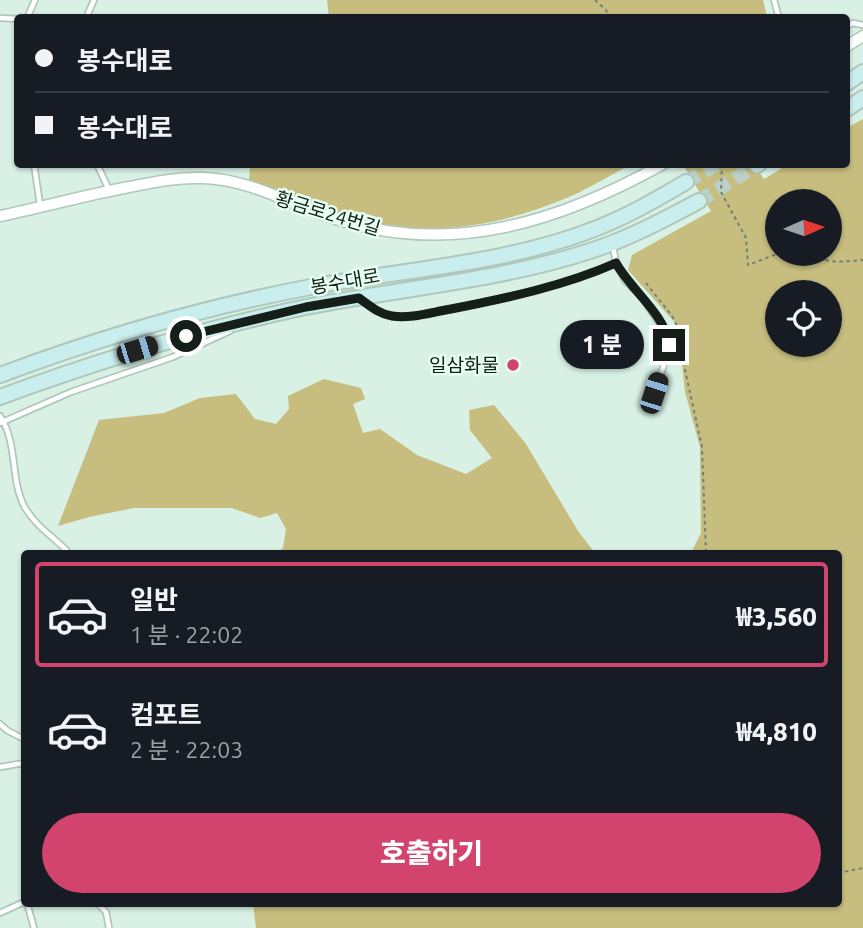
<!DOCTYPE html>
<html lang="ko">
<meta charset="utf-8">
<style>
body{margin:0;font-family:Ubuntu,"Noto Sans KR",sans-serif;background:#20242c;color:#f1f3f6;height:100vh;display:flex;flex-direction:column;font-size:26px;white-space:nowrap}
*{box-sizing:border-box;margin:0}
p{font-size:23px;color:#9ea1a6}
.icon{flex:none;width:38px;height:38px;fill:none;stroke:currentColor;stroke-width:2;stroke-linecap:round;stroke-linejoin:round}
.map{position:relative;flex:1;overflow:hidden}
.panel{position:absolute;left:21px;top:550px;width:821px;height:357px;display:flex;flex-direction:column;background:#171b24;border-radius:7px;box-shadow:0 2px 5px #0004}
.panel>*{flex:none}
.banner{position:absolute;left:14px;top:14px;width:836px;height:154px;border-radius:7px;box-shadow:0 2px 5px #0004;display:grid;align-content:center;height:154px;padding:0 21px;background:#171b24}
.needle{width:46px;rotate:87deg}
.tools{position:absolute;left:765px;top:189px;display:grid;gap:14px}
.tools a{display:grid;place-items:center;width:77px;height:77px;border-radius:50%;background:#171b24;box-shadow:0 2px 5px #0004;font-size:35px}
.end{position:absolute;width:32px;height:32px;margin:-16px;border:9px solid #151e19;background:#fff;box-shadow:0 0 0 4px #fff}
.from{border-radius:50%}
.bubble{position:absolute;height:49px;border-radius:24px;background:#171b24;box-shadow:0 2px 5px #0004;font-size:23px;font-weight:800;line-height:49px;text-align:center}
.car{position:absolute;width:21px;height:42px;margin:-21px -10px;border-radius:9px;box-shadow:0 0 5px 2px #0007;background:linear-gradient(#222 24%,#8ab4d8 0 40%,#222 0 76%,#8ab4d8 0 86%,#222 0)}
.banner b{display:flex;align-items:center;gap:24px;height:66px;font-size:26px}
.banner b+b{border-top:2px solid #363941}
.banner i{width:18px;height:18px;background:#f1f3f6}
ul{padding:12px 0 0;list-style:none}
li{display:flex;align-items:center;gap:21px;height:105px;margin:0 14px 10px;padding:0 7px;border:4px solid transparent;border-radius:7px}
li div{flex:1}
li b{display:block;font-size:26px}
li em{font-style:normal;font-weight:800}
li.on{border-color:#d2446d}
li>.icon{width:63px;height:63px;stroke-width:1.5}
.button{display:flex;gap:14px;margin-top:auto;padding:14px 21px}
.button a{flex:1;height:80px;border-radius:42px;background:#d2446d;color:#fff;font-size:28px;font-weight:800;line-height:80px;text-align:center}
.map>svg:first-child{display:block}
</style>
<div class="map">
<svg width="863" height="928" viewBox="0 0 863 928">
<rect width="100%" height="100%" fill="#d8f1e4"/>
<path fill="#c6bd7e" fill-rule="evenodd" d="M327,0H763L767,17L329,18Z
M863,119V928H256L253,903H838V553H691L701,533L700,447L685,392L678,326L628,270L632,255L711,211L683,165H755L764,179L787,165L847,164V128ZM777,201H830V254H777ZM777,292H830V345H777Z
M250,165H630C610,175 590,188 569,197C510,222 446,236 382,224C336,217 292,198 249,184Z
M324,379L361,388L365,399L353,404L363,433L380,429L417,455L466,474L492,458L470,430L469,410L494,405L526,444L578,531L595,553H276L283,548L286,529L277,513L260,518L232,508H134L89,517L58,526L99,420L164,413L200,398L236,394L255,419L276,424L289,409L288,396Z"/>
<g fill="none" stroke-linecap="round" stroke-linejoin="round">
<path stroke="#bbd1c6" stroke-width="14" stroke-dasharray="14 7" stroke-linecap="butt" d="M686,182L717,164
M699,201L757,165"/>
<g stroke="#afc8bb" stroke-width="8">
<path id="service" d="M774,0L779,18
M0,18L18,19
M27,18L35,0
M86,18L94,0
M847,26L853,23L863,25
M34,164L40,205
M97,164L109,190
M616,263L625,281L642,297L668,337L666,359L654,393
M363,301C372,307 380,314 391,316C409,319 432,312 450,309C506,298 563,286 616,263L613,246
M0,416C18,443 10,478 24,506C35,526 54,537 69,553
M0,423L71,392L173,357L230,331
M0,724L8,731L24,739
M0,767L24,763
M27,903L34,928
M97,903L106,912L109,928
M0,913L24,902"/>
</g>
<g stroke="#afc8bb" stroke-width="13">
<path id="minor" d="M847,46L863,36
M0,216C43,207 86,195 129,187C154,182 178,177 203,178C250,179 294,206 339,220C454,256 561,221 663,164"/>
</g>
<g stroke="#afc8bb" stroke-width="18">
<path id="secondary" d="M847,83L863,72
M847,109L863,98
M757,165L759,164
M0,375C101,337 205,307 311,287C406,269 507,264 597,228C628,216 657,199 686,182
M0,397C100,360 201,329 306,307C401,288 500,281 593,250C630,238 665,219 699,201"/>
</g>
<path stroke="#718178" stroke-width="2" stroke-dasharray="3.5 3.5" stroke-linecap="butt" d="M595,0L606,10L609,18
M722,164L721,192L746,238L748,265L777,254
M813,254C826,265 847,261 863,260
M646,283L672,316L685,342V370L702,447L706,553
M838,873L863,868"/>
<use href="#service" stroke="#fff" stroke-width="4.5"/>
<use href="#minor" stroke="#fff" stroke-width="10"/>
<use href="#secondary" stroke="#c9eeed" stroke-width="14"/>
</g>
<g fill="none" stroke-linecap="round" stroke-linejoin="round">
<path stroke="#151e19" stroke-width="9" d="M186,336L306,307L359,298C370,306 379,314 392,316C411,319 432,312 451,309C507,298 564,286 616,263C630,289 666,315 669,345"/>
</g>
<circle fill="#d2446d" stroke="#e5fef1" stroke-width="2.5" cx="513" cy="365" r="7"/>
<g text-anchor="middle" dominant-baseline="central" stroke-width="5" stroke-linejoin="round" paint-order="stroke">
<g font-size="19" fill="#151e19" stroke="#e5fef1">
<text transform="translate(328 213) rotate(17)">황금로24번길</text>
<text transform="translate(345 281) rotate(-10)">봉수대로</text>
</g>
<g font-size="19" fill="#151e19" stroke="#e5fef1" text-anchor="end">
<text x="499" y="365">일삼화물</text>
</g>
</g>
</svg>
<div class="tools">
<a><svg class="needle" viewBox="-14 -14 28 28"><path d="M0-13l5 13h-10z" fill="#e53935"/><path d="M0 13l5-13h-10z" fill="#9ea1a6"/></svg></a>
<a><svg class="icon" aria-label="locate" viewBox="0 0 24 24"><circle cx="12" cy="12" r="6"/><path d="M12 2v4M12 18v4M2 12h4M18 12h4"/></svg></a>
</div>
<i class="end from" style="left:186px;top:336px"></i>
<i class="end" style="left:669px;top:345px"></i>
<div class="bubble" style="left:560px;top:320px;width:84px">1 분</div>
<i class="car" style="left:137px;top:350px;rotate:73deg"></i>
<i class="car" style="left:654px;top:393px;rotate:18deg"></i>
<div class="banner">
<b><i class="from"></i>봉수대로</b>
<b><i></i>봉수대로</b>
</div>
<section class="panel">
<ul>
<li class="on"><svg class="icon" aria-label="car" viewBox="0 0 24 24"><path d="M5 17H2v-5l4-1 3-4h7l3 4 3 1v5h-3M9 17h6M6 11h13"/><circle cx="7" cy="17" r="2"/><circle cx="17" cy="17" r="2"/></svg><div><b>일반</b><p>1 분 · 22:02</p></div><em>₩3,560</em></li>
<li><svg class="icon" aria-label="car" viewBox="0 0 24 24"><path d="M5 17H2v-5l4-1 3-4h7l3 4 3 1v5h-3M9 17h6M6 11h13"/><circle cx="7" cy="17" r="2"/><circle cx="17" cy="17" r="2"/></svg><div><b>컴포트</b><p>2 분 · 22:03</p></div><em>₩4,810</em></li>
</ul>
<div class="button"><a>호출하기</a></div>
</section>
</div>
